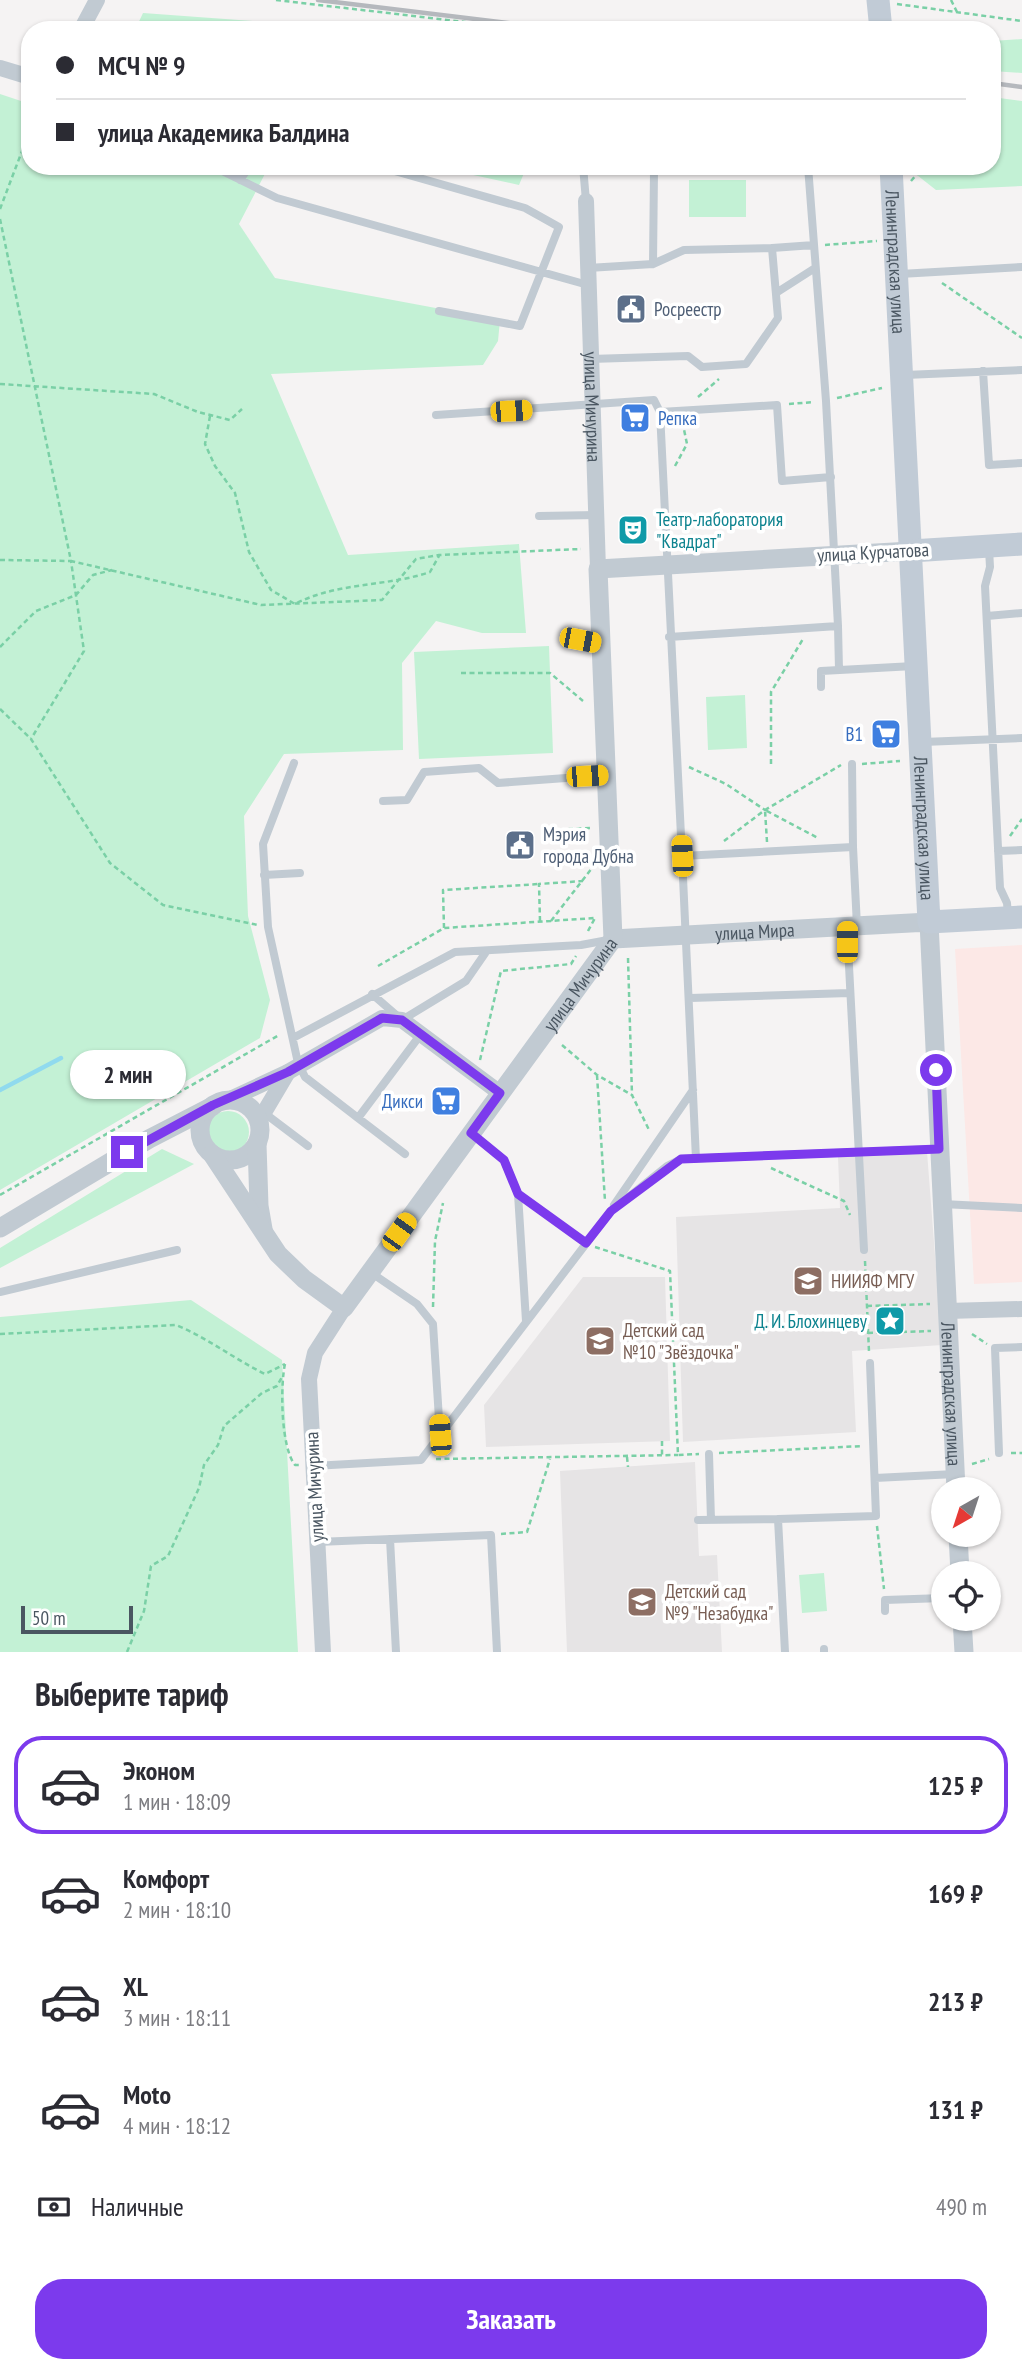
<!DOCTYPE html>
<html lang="ru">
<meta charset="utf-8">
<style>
body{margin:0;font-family:"PT Sans Narrow",sans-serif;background:#f2f2f3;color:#2b2b33;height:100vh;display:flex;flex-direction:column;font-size:26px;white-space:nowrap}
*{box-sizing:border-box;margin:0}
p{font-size:23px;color:#7c7c81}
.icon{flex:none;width:38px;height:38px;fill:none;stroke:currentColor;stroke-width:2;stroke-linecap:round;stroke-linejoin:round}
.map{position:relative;height:1652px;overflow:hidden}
.sheet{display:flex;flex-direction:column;background:#fff;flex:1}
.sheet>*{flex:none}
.guide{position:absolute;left:21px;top:21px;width:980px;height:154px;border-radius:28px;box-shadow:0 2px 5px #0004;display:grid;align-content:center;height:154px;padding:0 35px;background:#fff}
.needle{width:46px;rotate:219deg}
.controls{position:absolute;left:931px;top:1477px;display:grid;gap:14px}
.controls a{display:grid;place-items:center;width:70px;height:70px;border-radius:50%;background:#fff;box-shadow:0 2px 5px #0004;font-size:35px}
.scale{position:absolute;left:21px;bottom:18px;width:112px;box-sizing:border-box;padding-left:7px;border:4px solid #4a5661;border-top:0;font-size:19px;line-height:24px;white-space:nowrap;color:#4a5661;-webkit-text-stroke:5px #fff;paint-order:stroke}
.end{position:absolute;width:32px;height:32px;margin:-16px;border:9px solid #7c3aed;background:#fff;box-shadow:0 0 0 4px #fff}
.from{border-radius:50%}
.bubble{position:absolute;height:49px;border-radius:24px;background:#fff;box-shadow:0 2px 5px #0004;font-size:23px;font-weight:700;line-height:49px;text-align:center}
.car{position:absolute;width:21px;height:42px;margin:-21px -10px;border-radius:9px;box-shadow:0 0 5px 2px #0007;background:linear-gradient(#f5c518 24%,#345 0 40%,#f5c518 0 76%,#345 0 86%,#f5c518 0)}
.guide b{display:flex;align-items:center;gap:24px;height:66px;font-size:26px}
.guide b+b{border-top:2px solid #e1e1e2}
.guide i{width:18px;height:18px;background:#2b2b33}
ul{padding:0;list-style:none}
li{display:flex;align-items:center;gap:21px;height:98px;margin:0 14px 10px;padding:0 21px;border:4px solid transparent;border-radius:28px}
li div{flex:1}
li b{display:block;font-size:26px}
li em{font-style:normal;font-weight:700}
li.on{border-color:#7c3aed}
li>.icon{width:63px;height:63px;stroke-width:1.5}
h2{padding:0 35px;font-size:32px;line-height:84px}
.pay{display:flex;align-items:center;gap:18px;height:77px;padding:0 35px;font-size:26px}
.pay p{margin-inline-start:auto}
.primary-button{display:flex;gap:14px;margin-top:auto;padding:14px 35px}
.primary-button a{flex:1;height:80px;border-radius:28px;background:#7c3aed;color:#fff;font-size:28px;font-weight:700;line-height:80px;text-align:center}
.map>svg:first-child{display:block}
</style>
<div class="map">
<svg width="1022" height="1652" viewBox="0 0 1022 1652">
<rect width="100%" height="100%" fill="#f5f3f3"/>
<path fill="#e6e4e5" d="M927,1152L942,1345L852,1351L856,1432L683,1442L676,1217L840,1208L838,1157Z
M583,1277H665L670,1441L486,1447L484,1405Z
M695,1462L699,1556L717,1555L722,1652H567L560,1471Z"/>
<path fill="#fce8e6" d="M1022,945V1282L974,1284L955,949Z"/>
<path fill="#c3f1d5" d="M143,13L374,30H135Z
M1022,39V73L992,71V41Z
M0,94L30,104V166H269L239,224L275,278L500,320L498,341L483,365L271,374L348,555L519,544L526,633H482L436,621L402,663L403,750L284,754L244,816L248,916L270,1000L260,1038L0,1190Z
M992,97L1022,101V186L936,190L908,168L992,166Z
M432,166H527L519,185Z
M689,180H746V217H689Z
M549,646L553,753L419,759L414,652Z
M745,695L747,748L708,750L706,697Z
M207 1132a21 21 0 1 1 42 0a21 21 0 1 1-42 0Z
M162,1149L194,1164L0,1268V1248Z
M191,1300L282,1360L298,1652H0V1317Z
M824,1573L827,1611L802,1613L799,1575Z"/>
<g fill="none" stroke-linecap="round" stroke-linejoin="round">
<path stroke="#90daee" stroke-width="4.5" d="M0,1090L61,1058"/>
<path stroke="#7ad0a6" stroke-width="2.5" stroke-dasharray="5 3.5" stroke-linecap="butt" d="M276,0L534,30
M951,0L957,12
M897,4L1022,21
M911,181L917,174L916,166
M0,209L30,130
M0,219L71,561L261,605L382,600L416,559L439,555L581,549
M825,245L877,241
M942,283L1022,338
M0,384L154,394L198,412L230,420L242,409
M698,397L719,379
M837,398L882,388
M789,404L814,402
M210,416L205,444L215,466L235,493L249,552L271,590L295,604C337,582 386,587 430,572L439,556
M675,466L687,444L682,420
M0,560L71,561L84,651L31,739
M0,647L36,611L76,595L93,575L112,570
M461,673H550L583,701
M0,709L31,739L110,863L163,905L258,925
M771,764V692L803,639
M862,764L900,761
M689,767L726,784L765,810
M551,830L590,828
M1010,836L1022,819
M724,841L765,810L841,765
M767,842L765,810L818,838
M540,921L539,884L583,881
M551,921L592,868
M444,928L443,890L539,884
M588,931L595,918
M628,958L632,1095
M378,966L444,928L595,918
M562,1045L597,1075L632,1095L650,1132
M480,1060L501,971L571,964L576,956
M597,1075L605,1201
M771,1168L844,1201L850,1215
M0,1195L279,1035
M595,1247L670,1271L678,1455L699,1454
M865,1261L869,1352
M867,1306L930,1304
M433,1307L435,1241L443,1203
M868,1333L931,1331
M0,1334L176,1325C208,1338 234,1359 265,1374L285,1364
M972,1334L987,1344
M285,1364C280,1387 281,1448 295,1465H299
M662,1441V1456
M719,1453L863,1446
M1011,1453H1022
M627,1457L628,1467
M436,1459L678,1455
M972,1464L989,1459
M877,1526L884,1589
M501,1534L527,1532L550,1459
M127,1652L144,1611L151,1566L168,1556L199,1488L204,1465L218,1445L224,1426L262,1393L277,1386L282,1377"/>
<path stroke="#c1cad2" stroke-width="8" d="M212,166L277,198L588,285
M377,166L525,208L559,227L520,326L439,311
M583,166L586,201
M240,180L250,166
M653,264L684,250L772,248
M588,268L653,264L654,171L776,166
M900,274L1022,267
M776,293L815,268
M590,359L688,356L702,367L746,364L778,318L772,248L814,245
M983,371L989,465L1022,463
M905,375L1022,370
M436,415L654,400L660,412
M831,477L782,481L777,405L660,412L682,856L853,847L857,926
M539,516L597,515
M989,549L990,567L985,586L1000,888L1007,903L1008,915
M987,616L1022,613
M838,626L839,670
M568,637L599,644
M669,637L838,626L826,401L808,166
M821,687V671L914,666
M923,742L1022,738
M294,763L263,844L268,927L298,1063L305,1077L358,1118L421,1034
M852,764L853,847
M383,801L407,800L424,772L479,768L498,783L607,775
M998,851L1022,850
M682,856L696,1159
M264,875L300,873
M847,928L864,1250
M372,994L402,1020L466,981L486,952
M690,998L849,993
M293,1038L455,952L581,945L608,940
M263,1112L308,1146
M358,1118L405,1154
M471,1133L504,1160L518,1194L526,1321
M518,1194L586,1243
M942,1204L1022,1208
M614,1205L693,1090
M370,1272L417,1304L433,1324L440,1435
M0,1292L177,1250
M999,1453L995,1348L1022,1347
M709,1454L711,1520
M313,1466L421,1460L611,1211L667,1166L681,1159L939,1149
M875,1478L955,1474
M698,1520L778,1519
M390,1539L396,1652
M317,1542L491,1535L497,1652
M885,1611V1600L943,1598
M824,1649V1652
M785,1652L778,1519L876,1516L870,1363"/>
<g stroke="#c1cad2" stroke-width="16">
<path d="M81,30L97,0"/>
<path d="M0,68L30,77"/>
<path id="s1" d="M586,201L598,569"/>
<path d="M226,1101L288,1072L382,1018L402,1020L500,1093"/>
<path d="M259,1121L288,1072"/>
<path d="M947,1311L1022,1309"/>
<path d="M323,1652L309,1379L315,1353L344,1308"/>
</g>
<g stroke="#c1cad2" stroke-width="19">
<path id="s2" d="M613,939L929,922L956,1489"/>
<circle cx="230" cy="1130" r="30"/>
<path d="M257,1144L259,1206L263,1229"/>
<path id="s3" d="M212,1154L278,1254L304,1279L344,1308L613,939L598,569L911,551"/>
<path d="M0,1228L149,1139L213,1106"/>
<path d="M958,1535L960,1573"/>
<path d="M962,1619L964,1652"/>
</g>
<g stroke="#c1cbd6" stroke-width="23">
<path d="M878,0L881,30"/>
<path id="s4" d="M891,166L929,922L1022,917"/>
<path d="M911,551L1022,544"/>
</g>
<path stroke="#b5b8bd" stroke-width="4.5" d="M318,0L566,30
M558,28L583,30
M992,83L1022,87"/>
</g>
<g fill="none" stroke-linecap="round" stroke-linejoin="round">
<path stroke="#7c3aed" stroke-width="9" d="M127,1152L213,1105L288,1072L382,1018L402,1020L500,1093L471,1133L504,1160L518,1194L586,1243L611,1211L681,1159L939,1149L936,1070"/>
</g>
<defs>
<g id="civic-square" transform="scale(1.575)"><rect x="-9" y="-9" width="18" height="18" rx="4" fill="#5c6f8a" stroke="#fff"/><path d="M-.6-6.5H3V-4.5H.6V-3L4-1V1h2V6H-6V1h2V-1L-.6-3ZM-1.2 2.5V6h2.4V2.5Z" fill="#fff"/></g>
<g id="supermarket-square" transform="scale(1.575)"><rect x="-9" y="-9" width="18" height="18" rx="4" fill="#3f7fe0" stroke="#fff"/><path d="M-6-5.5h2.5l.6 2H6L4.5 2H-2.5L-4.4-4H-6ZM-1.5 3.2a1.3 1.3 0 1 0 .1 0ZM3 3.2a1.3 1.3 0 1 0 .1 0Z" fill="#fff"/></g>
<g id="theatre-square" transform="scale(1.575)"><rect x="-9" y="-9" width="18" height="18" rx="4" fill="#0f9aa8" stroke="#fff"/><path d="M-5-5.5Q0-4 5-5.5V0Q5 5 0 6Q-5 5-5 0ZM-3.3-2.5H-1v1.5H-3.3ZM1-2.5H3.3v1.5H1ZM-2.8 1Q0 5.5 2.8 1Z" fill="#fff"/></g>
<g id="university-square" transform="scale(1.575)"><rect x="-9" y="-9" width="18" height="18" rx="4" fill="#8d6e63" stroke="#fff"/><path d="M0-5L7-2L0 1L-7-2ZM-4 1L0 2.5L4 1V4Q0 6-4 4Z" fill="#fff"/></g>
<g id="sight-square" transform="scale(1.575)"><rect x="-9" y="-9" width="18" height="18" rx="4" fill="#0f9aa8" stroke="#fff"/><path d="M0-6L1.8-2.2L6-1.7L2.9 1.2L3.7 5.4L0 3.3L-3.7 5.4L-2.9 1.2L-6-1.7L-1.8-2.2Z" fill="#fff"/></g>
<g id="school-square" transform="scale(1.575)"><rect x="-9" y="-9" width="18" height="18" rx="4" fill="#8d6e63" stroke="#fff"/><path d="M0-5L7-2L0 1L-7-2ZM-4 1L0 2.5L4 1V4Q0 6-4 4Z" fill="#fff"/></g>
</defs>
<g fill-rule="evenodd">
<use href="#civic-square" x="631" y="309"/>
<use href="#supermarket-square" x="635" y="418"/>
<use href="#theatre-square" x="633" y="530"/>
<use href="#supermarket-square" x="886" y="734"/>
<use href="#civic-square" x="520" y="845"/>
<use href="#supermarket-square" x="446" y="1101"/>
<use href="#university-square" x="808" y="1281"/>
<use href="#sight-square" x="890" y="1321"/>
<use href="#school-square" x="600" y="1341"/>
<use href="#school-square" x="642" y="1602"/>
</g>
<g text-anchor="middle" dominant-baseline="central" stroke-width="7" stroke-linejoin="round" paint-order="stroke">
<g font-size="19" fill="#4a5661" stroke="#fff">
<text stroke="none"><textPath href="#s4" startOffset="96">Ленинградская улица</textPath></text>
<text stroke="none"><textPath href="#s1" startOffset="206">улица Мичурина</textPath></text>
<text transform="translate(873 552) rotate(-3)">улица Курчатова</text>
<text stroke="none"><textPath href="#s4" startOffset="663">Ленинградская улица</textPath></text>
<text stroke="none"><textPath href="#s2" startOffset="142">улица Мира</textPath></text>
<text stroke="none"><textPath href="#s3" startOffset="606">улица Мичурина</textPath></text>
<text stroke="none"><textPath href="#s2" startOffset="789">Ленинградская улица</textPath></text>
<text transform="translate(314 1487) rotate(-93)">улица Мичурина</text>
</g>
<g font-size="19" fill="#4e5e75" stroke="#fff" text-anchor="start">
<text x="654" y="309">Росреестр</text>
<text x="543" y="834">Мэрия<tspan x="543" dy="22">города Дубна</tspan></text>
</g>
<g font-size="19" fill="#366cbe" stroke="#fff" text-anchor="end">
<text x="658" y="418" text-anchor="start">Репка</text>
<text x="863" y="734">В1</text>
<text x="423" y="1101">Дикси</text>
</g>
<g font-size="19" fill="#0d838f" stroke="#fff" text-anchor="start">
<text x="656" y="519">Театр-лаборатория<tspan x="656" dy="22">"Квадрат"</tspan></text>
<text x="867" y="1321" text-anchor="end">Д. И. Блохинцеву</text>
</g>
<g font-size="19" fill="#785e54" stroke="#fff" text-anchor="start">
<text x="831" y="1281">НИИЯФ МГУ</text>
<text x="623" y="1330">Детский сад<tspan x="623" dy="22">№10 "Звёздочка"</tspan></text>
<text x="665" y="1591">Детский сад<tspan x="665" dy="22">№9 "Незабудка"</tspan></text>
</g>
</g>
</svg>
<div class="controls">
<a><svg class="needle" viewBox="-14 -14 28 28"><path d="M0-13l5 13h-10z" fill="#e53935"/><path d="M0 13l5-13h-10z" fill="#7c7c81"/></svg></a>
<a><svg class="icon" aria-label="locate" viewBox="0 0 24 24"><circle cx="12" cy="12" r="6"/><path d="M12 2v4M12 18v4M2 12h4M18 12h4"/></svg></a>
</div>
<div class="scale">50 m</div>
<i class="end from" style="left:936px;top:1070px"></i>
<i class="end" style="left:127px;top:1152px"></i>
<div class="bubble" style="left:70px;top:1050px;width:116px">2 мин</div>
<i class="car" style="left:511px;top:411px;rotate:87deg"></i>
<i class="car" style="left:580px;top:640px;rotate:101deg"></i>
<i class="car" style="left:587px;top:776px;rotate:87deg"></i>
<i class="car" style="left:682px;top:856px;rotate:357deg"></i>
<i class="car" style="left:847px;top:942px;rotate:0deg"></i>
<i class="car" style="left:399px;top:1232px;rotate:36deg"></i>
<i class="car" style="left:440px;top:1435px;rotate:356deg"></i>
<div class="guide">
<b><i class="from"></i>МСЧ № 9</b>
<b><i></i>улица Академика Балдина</b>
</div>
</div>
<section class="sheet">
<h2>Выберите тариф</h2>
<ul>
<li class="on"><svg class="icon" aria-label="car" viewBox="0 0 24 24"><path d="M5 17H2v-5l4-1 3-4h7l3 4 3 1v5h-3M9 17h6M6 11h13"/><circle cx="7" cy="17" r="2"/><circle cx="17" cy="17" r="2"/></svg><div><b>Эконом</b><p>1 мин · 18:09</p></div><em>125 ₽</em></li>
<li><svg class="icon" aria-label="car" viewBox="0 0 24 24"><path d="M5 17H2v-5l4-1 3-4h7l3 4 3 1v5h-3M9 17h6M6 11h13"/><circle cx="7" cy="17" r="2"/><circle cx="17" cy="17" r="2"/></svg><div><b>Комфорт</b><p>2 мин · 18:10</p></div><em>169 ₽</em></li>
<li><svg class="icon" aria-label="car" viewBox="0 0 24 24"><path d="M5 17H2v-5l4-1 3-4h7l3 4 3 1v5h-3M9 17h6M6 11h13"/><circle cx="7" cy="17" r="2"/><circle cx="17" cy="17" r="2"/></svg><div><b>XL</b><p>3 мин · 18:11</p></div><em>213 ₽</em></li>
<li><svg class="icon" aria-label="car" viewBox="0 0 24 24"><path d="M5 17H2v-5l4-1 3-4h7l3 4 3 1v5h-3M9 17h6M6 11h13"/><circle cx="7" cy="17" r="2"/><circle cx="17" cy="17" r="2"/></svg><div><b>Moto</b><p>4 мин · 18:12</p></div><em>131 ₽</em></li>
</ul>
<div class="pay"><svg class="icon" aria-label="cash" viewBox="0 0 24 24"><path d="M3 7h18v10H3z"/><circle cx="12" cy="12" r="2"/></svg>Наличные<p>490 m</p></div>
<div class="primary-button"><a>Заказать</a></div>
</section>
